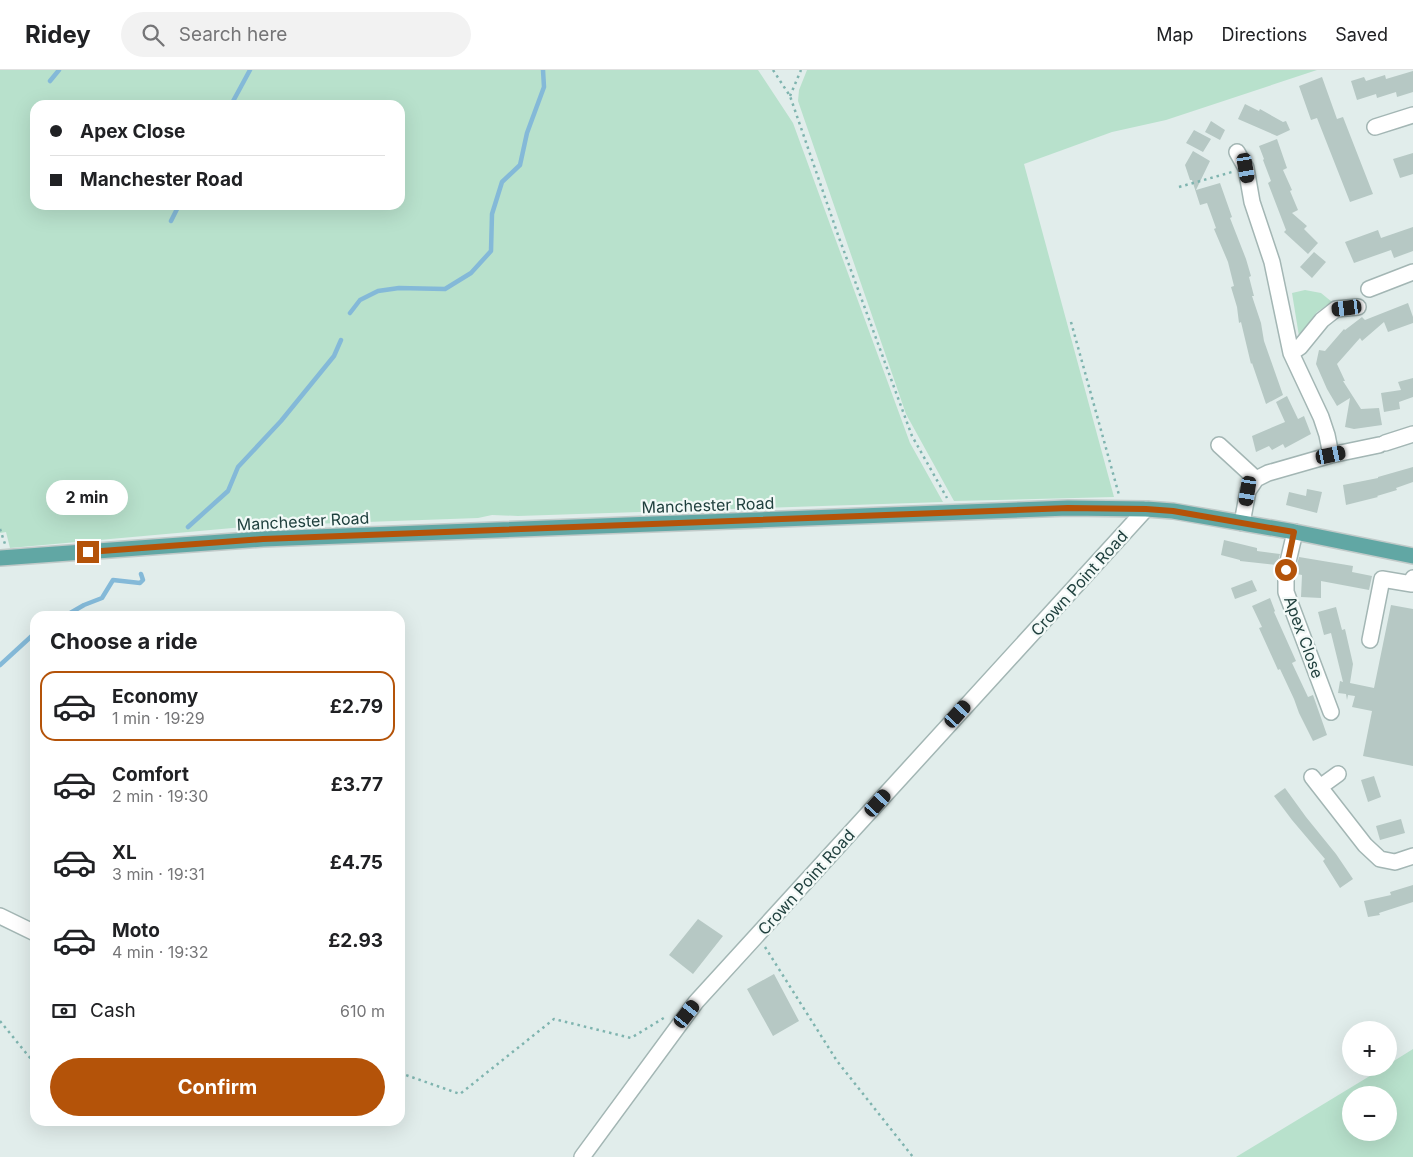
<!DOCTYPE html>
<meta charset="utf-8">
<style>
body{margin:0;font-family:Inter,sans-serif;background:#f2f2f2;color:#202124;height:100vh;display:flex;flex-direction:column;font-size:19px;white-space:nowrap}
*{box-sizing:border-box;margin:0}
p{font-size:16px;color:#757577}
.icon{flex:none;width:28px;height:28px;fill:none;stroke:currentColor;stroke-width:2;stroke-linecap:round;stroke-linejoin:round}
.map{position:relative;flex:1;overflow:hidden}
.drawer{position:absolute;left:30px;top:541px;width:375px;height:515px;display:flex;flex-direction:column;background:#fff;border-radius:15px;box-shadow:0 5px 20px #0002}
.drawer>*{flex:none}
.top-card{position:absolute;left:30px;top:30px;width:375px;height:110px;border-radius:15px;box-shadow:0 5px 20px #0002;display:grid;align-content:center;height:110px;padding:0 20px;background:#fff}
.tools{position:absolute;left:1342px;top:951px;display:grid;gap:10px}
.tools a{display:grid;place-items:center;width:55px;height:55px;border-radius:50%;background:#fff;box-shadow:0 5px 20px #0002;font-size:25px}
.end{position:absolute;width:22px;height:22px;margin:-11px;border:6px solid #b45309;background:#fff;box-shadow:0 0 0 2px #fff}
.from{border-radius:50%}
.bubble{position:absolute;height:35px;border-radius:18px;background:#fff;box-shadow:0 5px 20px #0002;font-size:16px;font-weight:700;line-height:35px;text-align:center}
.car{position:absolute;width:15px;height:30px;margin:-15px -8px;border-radius:6px;box-shadow:0 0 4px 1px #0007;background:linear-gradient(#222 24%,#8ab4d8 0 40%,#222 0 76%,#8ab4d8 0 86%,#222 0)}
.top-card b{display:flex;align-items:center;gap:18px;height:48px;font-size:19px}
.top-card b+b{border-top:1px solid #e0e0e0}
.top-card i{width:12px;height:12px;background:#202124}
ul{padding:0;list-style:none}
li{display:flex;align-items:center;gap:15px;height:70px;margin:0 10px 8px;padding:0 10px;border:2px solid transparent;border-radius:15px}
li div{flex:1}
li b{display:block;font-size:19px}
li em{font-style:normal;font-weight:700}
li.on{border-color:#b45309}
li>.icon{width:45px;height:45px;stroke-width:1.5}
h2{padding:0 20px;font-size:22px;line-height:60px}
.pay{display:flex;align-items:center;gap:12px;height:55px;padding:0 20px;font-size:19px}
.pay p{margin-inline-start:auto}
.primary-button{display:flex;gap:10px;margin-top:auto;padding:10px 20px}
.primary-button a{flex:1;height:58px;border-radius:30px;background:#b45309;color:#fff;font-size:20px;font-weight:700;line-height:58px;text-align:center}
header{display:flex;align-items:center;gap:30px;box-sizing:border-box;height:70px;padding:0 25px;background:#fff;border-bottom:1px solid #e0e0e0}
header strong{font-size:24px}
nav{display:flex;gap:28px;margin-inline-start:auto;font-size:18px}
.search{width:350px;height:45px;background:#f2f2f2;display:flex;align-items:center;gap:12px;box-sizing:border-box;padding:0 18px;border-radius:28px;color:#757577;font-size:19px}
.map>svg:first-child{display:block}
</style>
<header>
<strong>Ridey</strong>
<div class="search"><svg class="icon" aria-label="search" viewBox="0 0 24 24"><circle cx="10" cy="10" r="6"/><path d="M15 15l6 6"/></svg>Search here</div>
<nav><a>Map</a><a>Directions</a><a>Saved</a></nav>
</header>
<div class="map">
<svg width="1413" height="1087" viewBox="0 0 1413 1087">
<rect width="100%" height="100%" fill="#e1edeb"/>
<path fill="#b8e1cc" fill-rule="evenodd" d="M0,0H758L793,53L910,373L943,432L518,446L492,445L478,448L255,456L10,478L6,462L0,463ZM35,35H400V135H35Z
M807,0H1317L1166,50L1112,62L1024,94L1114,427L954,431L906,344L798,31L799,20Z
M1305,220L1321,223L1332,232L1317,242L1299,266L1292,223Z
M1413,979V1087H1236L1383,998H1389V994ZM1351,1025H1389V1062H1351Z"/>
<g fill="none" stroke-linecap="round" stroke-linejoin="round">
<path stroke="#84b9d8" stroke-width="4.5" d="M50,11L59,0
M231,35L250,0
M171,151L179,135
M350,243L360,230L378,221L399,218L445,219L471,203L491,181L492,144L502,112L520,95L527,63L544,17L543,0
M188,457L228,421L238,397L281,351L334,286L341,270
M65,546L84,535L102,528L113,510L140,513L143,510L141,504
M0,595L35,563"/>
</g>
<path fill="#b6c8c4" d="M1413,1V22L1397,27L1396,22L1377,28L1376,24L1357,30L1351,11L1364,7L1366,11L1385,5L1386,9Z
M1322,7L1337,49L1343,47L1373,124L1350,132L1317,48L1311,50L1299,16Z
M1245,34L1259,41L1260,39L1283,52L1286,51L1290,60L1277,66L1238,49Z
M1211,51L1225,60L1220,70L1205,62Z
M1194,60L1211,69L1203,82L1186,73Z
M1277,69L1287,98L1283,100L1292,120L1290,121L1298,140L1292,143L1307,156L1304,159L1318,173L1308,184L1284,162L1286,160L1268,113L1271,111L1263,90L1264,89L1259,76Z
M1193,81L1210,91L1196,120L1220,113L1232,147L1230,148L1246,189L1251,206L1249,207L1254,226H1252L1261,253L1264,271L1283,325L1266,334L1252,293L1251,294L1241,252L1239,253L1237,237L1231,217L1234,216L1228,192L1214,159L1216,158L1207,133L1200,135L1192,110H1190L1185,95Z
M1413,83V104L1400,108L1393,89Z
M1413,157V181L1394,188L1391,180L1354,193L1345,172L1378,160L1381,168Z
M1314,182L1326,192L1312,208L1300,197Z
M1408,233L1413,247V253L1388,262L1384,252L1362,271L1360,268L1337,294L1345,311H1343L1361,339L1379,338L1382,355L1354,359L1345,357L1350,328L1337,336L1327,319L1316,294L1319,280L1325,281L1344,259L1345,260L1362,247L1365,250Z
M1413,308V327L1399,332L1400,339L1384,342L1381,323L1401,320L1398,312Z
M1287,326L1298,349L1304,346L1311,364L1285,378L1283,374L1272,380L1269,376L1256,382L1252,366L1285,352L1276,332Z
M1413,397V412L1396,418L1397,420L1377,426L1378,427L1346,435L1343,415L1378,408V407Z
M1307,419L1322,422L1317,443L1286,435L1289,422L1306,426Z
M1224,470L1257,478V481L1280,484L1277,495L1240,491V490L1221,485Z
M1299,487L1353,496L1352,502L1372,506L1369,520L1321,511V528L1301,527L1302,505L1297,504L1298,498L1296,497Z
M1252,510L1257,521L1235,529L1231,518Z
M1270,528L1275,541L1274,542L1296,591L1292,593L1308,627L1313,625L1327,665L1313,671L1299,643L1294,629L1280,599L1278,600L1259,558L1262,557L1252,536Z
M1391,535L1413,539V696L1363,686L1372,641L1352,637L1355,626L1348,625L1347,630L1346,624L1338,623L1340,611L1343,612L1331,563L1324,565L1318,542L1336,537L1342,560L1345,559L1353,594L1350,613L1374,618Z
M1374,706L1381,727L1368,732L1361,710Z
M1285,718L1306,747L1336,784L1353,809L1340,818L1323,791L1325,789L1292,750L1274,726Z
M1401,749L1405,763L1380,770L1376,756Z
M1413,815V832L1379,843L1380,845L1368,847L1364,831L1391,825L1390,822Z
M698,849L723,866L693,904L669,885Z
M774,904L799,951L773,966L747,919Z"/>
<g fill="none" stroke-linecap="round" stroke-linejoin="round">
<g stroke="#a3b6b4" stroke-width="18">
<path id="minor" d="M1375,57L1413,45
M1237,82L1246,98L1252,132L1272,192L1291,283L1321,347L1327,365L1331,385
M1369,219L1413,202
M1291,283L1300,277L1322,250L1336,239L1358,237
M1385,373L1413,364
M1219,375L1256,409
M1242,453L1248,421L1256,409L1268,403L1331,385L1379,375
M1295,462L1286,500V522L1331,642
M1370,570L1382,509L1412,514L1413,508
M1312,707L1365,775L1380,789L1395,792L1413,786
M1320,717L1338,704
M0,846L35,863
M582,1087L696,932L1146,439"/>
</g>
<g stroke="#c1cac9" stroke-width="18">
<path id="major" d="M0,488L263,469L1068,438L1146,439L1173,441L1295,462L1413,486"/>
</g>
<path stroke="#7fb4af" stroke-width="2.5" stroke-dasharray="2.5 4" stroke-linecap="butt" d="M773,0L790,26L838,165L912,366L947,428
M790,26L801,0
M1179,117L1232,102
M1071,252L1119,425
M0,459L5,474
M765,877L837,991L913,1087
M0,951L35,994
M400,1003L460,1024L554,949L631,968L667,946"/>
<use href="#minor" stroke="#fff" stroke-width="15"/>
<use href="#major" stroke="#61a7a4" stroke-width="15"/>
</g>
<g fill="none" stroke-linecap="round" stroke-linejoin="round">
<path stroke="#b45309" stroke-width="6" d="M88,482L263,469L1068,438L1146,439L1173,441L1294,462L1286,500"/>
</g>
<g text-anchor="middle" dominant-baseline="central" stroke-width="4.5" stroke-linejoin="round" paint-order="stroke">
<g font-size="16" fill="#20403e" stroke="#f2f9f7">
<text transform="translate(708 435) rotate(-2)">Manchester Road</text>
<text transform="translate(303 451) rotate(-3)">Manchester Road</text>
<text transform="translate(1079 513) rotate(-48)">Crown Point Road</text>
<text transform="translate(1304 567) rotate(70)">Apex Close</text>
<text transform="translate(806 812) rotate(-48)">Crown Point Road</text>
</g>
</g>
</svg>
<div class="tools">
<a>+</a>
<a>−</a>
</div>
<i class="end from" style="left:1286px;top:500px"></i>
<i class="end" style="left:88px;top:482px"></i>
<div class="bubble" style="left:46px;top:410px;width:82px">2 min</div>
<i class="car" style="left:1246px;top:98px;rotate:170deg"></i>
<i class="car" style="left:1347px;top:238px;rotate:263deg"></i>
<i class="car" style="left:1331px;top:385px;rotate:78deg"></i>
<i class="car" style="left:1248px;top:421px;rotate:189deg"></i>
<i class="car" style="left:958px;top:644px;rotate:42deg"></i>
<i class="car" style="left:878px;top:733px;rotate:42deg"></i>
<i class="car" style="left:687px;top:944px;rotate:38deg"></i>
<div class="top-card">
<b><i class="from"></i>Apex Close</b>
<b><i></i>Manchester Road</b>
</div>
<section class="drawer">
<h2>Choose a ride</h2>
<ul>
<li class="on"><svg class="icon" aria-label="car" viewBox="0 0 24 24"><path d="M5 17H2v-5l4-1 3-4h7l3 4 3 1v5h-3M9 17h6M6 11h13"/><circle cx="7" cy="17" r="2"/><circle cx="17" cy="17" r="2"/></svg><div><b>Economy</b><p>1 min · 19:29</p></div><em>£2.79</em></li>
<li><svg class="icon" aria-label="car" viewBox="0 0 24 24"><path d="M5 17H2v-5l4-1 3-4h7l3 4 3 1v5h-3M9 17h6M6 11h13"/><circle cx="7" cy="17" r="2"/><circle cx="17" cy="17" r="2"/></svg><div><b>Comfort</b><p>2 min · 19:30</p></div><em>£3.77</em></li>
<li><svg class="icon" aria-label="car" viewBox="0 0 24 24"><path d="M5 17H2v-5l4-1 3-4h7l3 4 3 1v5h-3M9 17h6M6 11h13"/><circle cx="7" cy="17" r="2"/><circle cx="17" cy="17" r="2"/></svg><div><b>XL</b><p>3 min · 19:31</p></div><em>£4.75</em></li>
<li><svg class="icon" aria-label="car" viewBox="0 0 24 24"><path d="M5 17H2v-5l4-1 3-4h7l3 4 3 1v5h-3M9 17h6M6 11h13"/><circle cx="7" cy="17" r="2"/><circle cx="17" cy="17" r="2"/></svg><div><b>Moto</b><p>4 min · 19:32</p></div><em>£2.93</em></li>
</ul>
<div class="pay"><svg class="icon" aria-label="cash" viewBox="0 0 24 24"><path d="M3 7h18v10H3z"/><circle cx="12" cy="12" r="2"/></svg>Cash<p>610 m</p></div>
<div class="primary-button"><a>Confirm</a></div>
</section>
</div>
